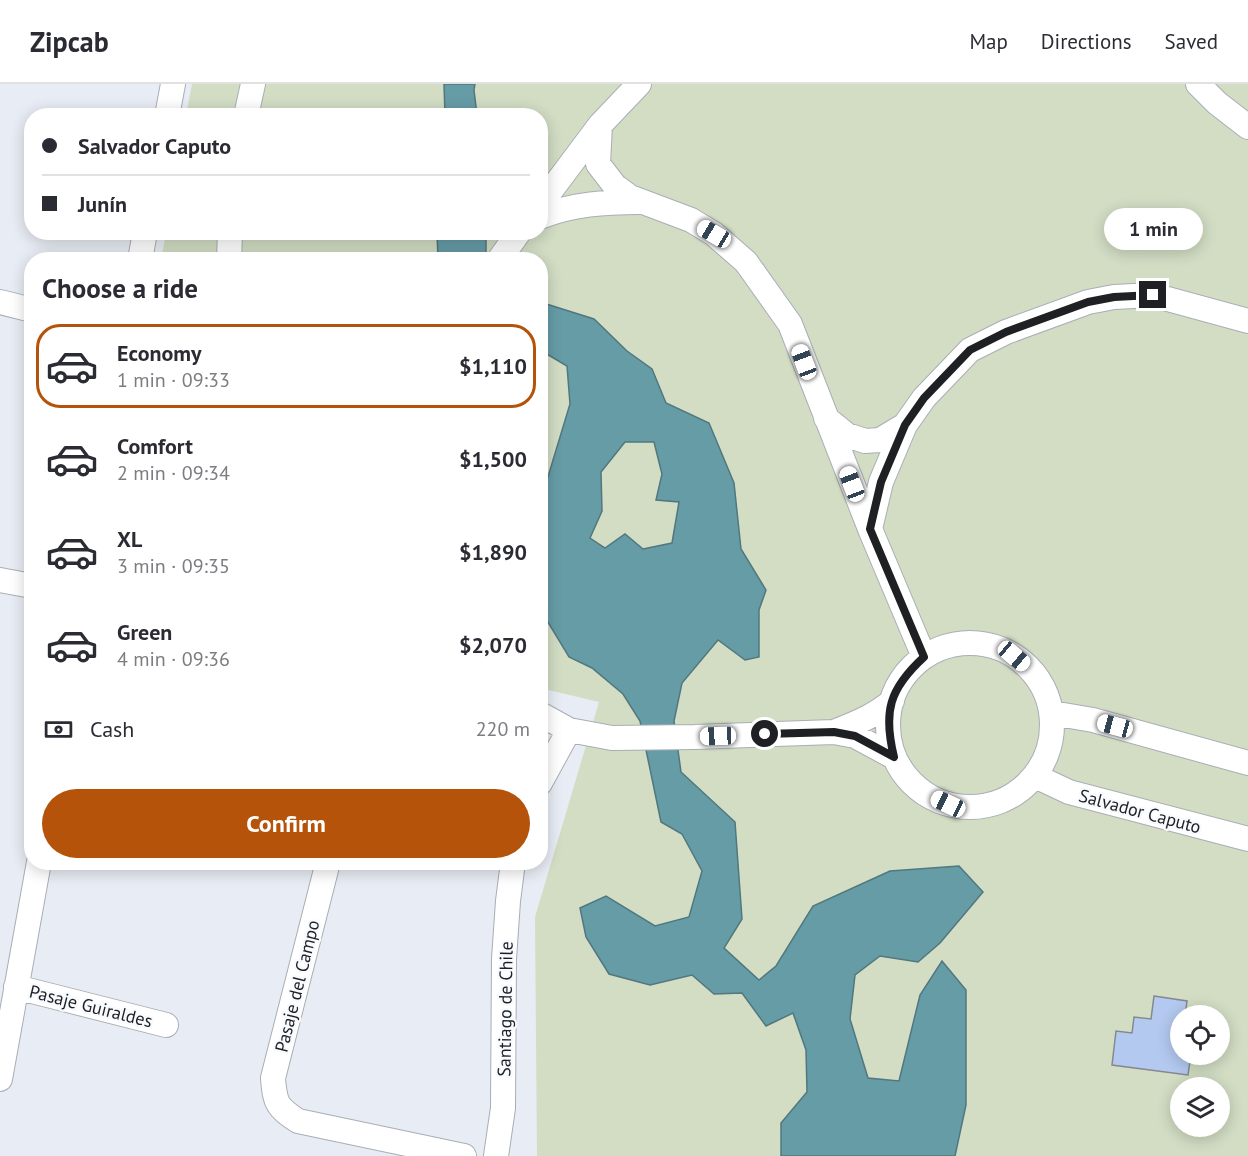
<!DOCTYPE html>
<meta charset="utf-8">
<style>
body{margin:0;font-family:"PT Sans",sans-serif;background:#f2f2f3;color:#2b2b33;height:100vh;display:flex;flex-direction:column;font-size:22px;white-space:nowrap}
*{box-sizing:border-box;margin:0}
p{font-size:20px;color:#7c7c81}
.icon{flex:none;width:33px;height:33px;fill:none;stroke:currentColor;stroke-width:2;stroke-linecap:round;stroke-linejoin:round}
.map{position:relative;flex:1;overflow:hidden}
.drawer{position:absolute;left:24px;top:168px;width:524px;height:618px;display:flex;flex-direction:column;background:#fff;border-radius:24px;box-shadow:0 3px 15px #0003}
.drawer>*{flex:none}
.guide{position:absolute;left:24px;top:24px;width:524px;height:132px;border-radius:24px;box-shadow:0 3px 15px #0003;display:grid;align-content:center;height:132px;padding:0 18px;background:#fff}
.controls{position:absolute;left:1170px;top:921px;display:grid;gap:12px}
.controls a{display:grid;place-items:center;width:60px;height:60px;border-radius:50%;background:#fff;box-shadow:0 3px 15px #0003;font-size:30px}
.end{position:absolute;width:27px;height:27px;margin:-14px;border:8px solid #1f2023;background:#fff;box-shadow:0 0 0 3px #fff}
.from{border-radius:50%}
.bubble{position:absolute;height:42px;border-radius:21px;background:#fff;box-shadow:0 3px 15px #0003;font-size:20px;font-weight:800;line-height:42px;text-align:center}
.car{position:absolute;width:18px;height:36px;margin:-18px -9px;border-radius:8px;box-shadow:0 0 4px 2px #0007;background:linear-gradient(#fff 24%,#345 0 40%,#fff 0 76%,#345 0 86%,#fff 0)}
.guide b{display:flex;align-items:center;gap:21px;height:57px;font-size:22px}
.guide b+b{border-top:2px solid #e1e1e2}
.guide i{width:15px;height:15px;background:#2b2b33}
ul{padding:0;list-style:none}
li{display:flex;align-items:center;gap:18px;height:84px;margin:0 12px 9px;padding:0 6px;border:3px solid transparent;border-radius:24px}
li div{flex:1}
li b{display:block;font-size:22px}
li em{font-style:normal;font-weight:800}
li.selected{border-color:#b45309}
li>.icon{width:54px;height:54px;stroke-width:1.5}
h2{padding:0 18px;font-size:27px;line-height:72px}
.pay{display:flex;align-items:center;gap:15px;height:66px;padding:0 18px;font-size:22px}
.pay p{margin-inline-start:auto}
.button{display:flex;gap:12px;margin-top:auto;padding:12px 18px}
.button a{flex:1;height:69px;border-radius:36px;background:#b45309;color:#fff;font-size:24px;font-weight:800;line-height:69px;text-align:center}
header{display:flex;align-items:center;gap:36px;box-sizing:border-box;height:84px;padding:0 30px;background:#fff;border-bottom:2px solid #e1e1e2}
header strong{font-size:28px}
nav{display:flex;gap:33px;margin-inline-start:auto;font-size:21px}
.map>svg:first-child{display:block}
</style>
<header>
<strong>Zipcab</strong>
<nav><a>Map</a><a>Directions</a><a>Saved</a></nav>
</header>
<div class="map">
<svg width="1248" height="1072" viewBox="0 0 1248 1072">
<rect width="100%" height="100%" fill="#e8ecf4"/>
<path fill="#d2ddc4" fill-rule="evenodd" d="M192,0H1248V1072H537L535,833L599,618L540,604V176H161L166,149L540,148V32L186,31ZM1180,932H1220V970H1180ZM1180,1004H1220V1042H1180Z"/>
<path fill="#669ca6" stroke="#51777f" stroke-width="1.5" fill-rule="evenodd" d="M444,0H475L474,6L477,31H445Z
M437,149H486V175H438Z
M540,218L594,235L627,267L652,285L666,319L709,339L734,399L741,465L766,506L759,526V573L745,576L718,556L682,599L674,637L681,688L735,738L742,835L724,864L759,896L776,882L813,822L890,787L959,782L983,808L940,859L918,878L880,872L855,891L850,935L868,994L899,997L920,911L942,877L966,906V1021L955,1072H781V1039L807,1008L806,966L793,929L766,942L742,909L714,910L692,891L650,901L609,890L586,853L580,824L606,812L655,842L689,833L702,787L682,750L661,738L640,637L623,610L592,584L569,573L540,525V419L570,320L567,282L540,266ZM625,358H654L662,390L656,416L679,418L672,459L643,465L625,450L605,464L590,454L602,427L601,388Z"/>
<path fill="#b3c9ef" stroke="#85898f" stroke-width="1.5" d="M1154,912L1187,917L1185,932H1180V970H1191L1188,991L1112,981L1116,947L1132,949L1134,933L1151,935Z"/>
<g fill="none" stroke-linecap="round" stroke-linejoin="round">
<g stroke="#a9aeb5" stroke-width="26">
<path id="minor" d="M1198,0L1217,19L1248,43
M167,32L173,0
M246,32L253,0
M600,41L598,80L615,102L630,113L691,136L714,150L746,178L790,240L870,445L924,573
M540,121L600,41L639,0
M540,133C572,120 605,118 640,118
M140,176L145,148
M229,176L230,148
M499,176L519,148
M0,218L32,226
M826,334L847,351L865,357L880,356L905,341L924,314L970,266L1006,248L1088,218L1114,213L1153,211L1248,237
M870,445L881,398L905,341
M0,496L32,502
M888 641a82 82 0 1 1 164 0a82 82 0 1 1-164 0Z
M1052,629L1093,636L1248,679
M540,630L569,646L612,654L695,653L834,648L855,652L894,673
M834,648C856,639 875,632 892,617
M1035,692L1069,708L1248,755
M540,699L569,646
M328,778L273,994C275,1020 277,1023 298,1037L464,1072
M16,903L166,941
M0,995L39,778
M496,1072L503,1024L504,875L508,817L513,778"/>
</g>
<use href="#minor" stroke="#fff" stroke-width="24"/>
</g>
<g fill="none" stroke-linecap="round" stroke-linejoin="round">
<path stroke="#1f2023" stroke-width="8" d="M765,650L834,648L855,652L894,673C883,628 889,605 924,573L870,445L881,398L905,341L924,314L970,266L1006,248L1088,218L1114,213L1153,211"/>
</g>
<g text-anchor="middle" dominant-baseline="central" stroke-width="4.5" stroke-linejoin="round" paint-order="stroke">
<g font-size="18" fill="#1f2023" stroke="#f7fafe">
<text transform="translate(1140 727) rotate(15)">Salvador Caputo</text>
<text transform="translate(297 902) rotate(-76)">Pasaje del Campo</text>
<text transform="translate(91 922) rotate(14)">Pasaje Guiraldes</text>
<text transform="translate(505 925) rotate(-89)">Santiago de Chile</text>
</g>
</g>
</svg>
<div class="controls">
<a><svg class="icon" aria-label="locate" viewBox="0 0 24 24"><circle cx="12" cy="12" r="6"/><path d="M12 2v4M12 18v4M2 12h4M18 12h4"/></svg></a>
<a><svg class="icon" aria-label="layers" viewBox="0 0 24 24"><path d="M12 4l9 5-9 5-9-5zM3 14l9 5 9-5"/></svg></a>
</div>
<i class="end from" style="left:765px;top:650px"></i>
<i class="end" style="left:1153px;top:211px"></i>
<div class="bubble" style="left:1104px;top:124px;width:99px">1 min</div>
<i class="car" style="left:714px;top:150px;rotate:301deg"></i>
<i class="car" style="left:804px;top:278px;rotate:339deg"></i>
<i class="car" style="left:852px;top:400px;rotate:339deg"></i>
<i class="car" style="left:1014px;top:572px;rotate:130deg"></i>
<i class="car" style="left:1115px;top:642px;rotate:285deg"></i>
<i class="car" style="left:718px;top:652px;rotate:268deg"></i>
<i class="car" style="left:948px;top:720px;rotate:295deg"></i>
<div class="guide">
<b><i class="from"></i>Salvador Caputo</b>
<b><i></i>Junín</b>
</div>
<section class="drawer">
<h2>Choose a ride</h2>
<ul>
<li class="selected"><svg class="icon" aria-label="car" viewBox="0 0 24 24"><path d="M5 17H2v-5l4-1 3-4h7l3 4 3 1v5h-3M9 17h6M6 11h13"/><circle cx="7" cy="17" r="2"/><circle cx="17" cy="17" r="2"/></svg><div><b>Economy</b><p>1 min · 09:33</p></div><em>$1,110</em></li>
<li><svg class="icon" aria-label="car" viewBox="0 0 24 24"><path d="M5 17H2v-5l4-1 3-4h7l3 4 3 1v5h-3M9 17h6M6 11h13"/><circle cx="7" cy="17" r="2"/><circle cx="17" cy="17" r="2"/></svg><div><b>Comfort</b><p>2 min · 09:34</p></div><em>$1,500</em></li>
<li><svg class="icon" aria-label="car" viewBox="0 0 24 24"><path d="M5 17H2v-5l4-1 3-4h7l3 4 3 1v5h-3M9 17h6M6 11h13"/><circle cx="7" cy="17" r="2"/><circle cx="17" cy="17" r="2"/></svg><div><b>XL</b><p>3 min · 09:35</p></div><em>$1,890</em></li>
<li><svg class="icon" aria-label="car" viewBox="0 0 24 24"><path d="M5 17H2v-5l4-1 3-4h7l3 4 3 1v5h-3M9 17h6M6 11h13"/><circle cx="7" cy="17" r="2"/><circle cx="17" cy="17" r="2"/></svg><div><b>Green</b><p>4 min · 09:36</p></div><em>$2,070</em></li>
</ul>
<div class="pay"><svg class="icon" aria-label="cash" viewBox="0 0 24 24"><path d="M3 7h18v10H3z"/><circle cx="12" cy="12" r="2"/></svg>Cash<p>220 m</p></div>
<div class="button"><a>Confirm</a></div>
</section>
</div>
